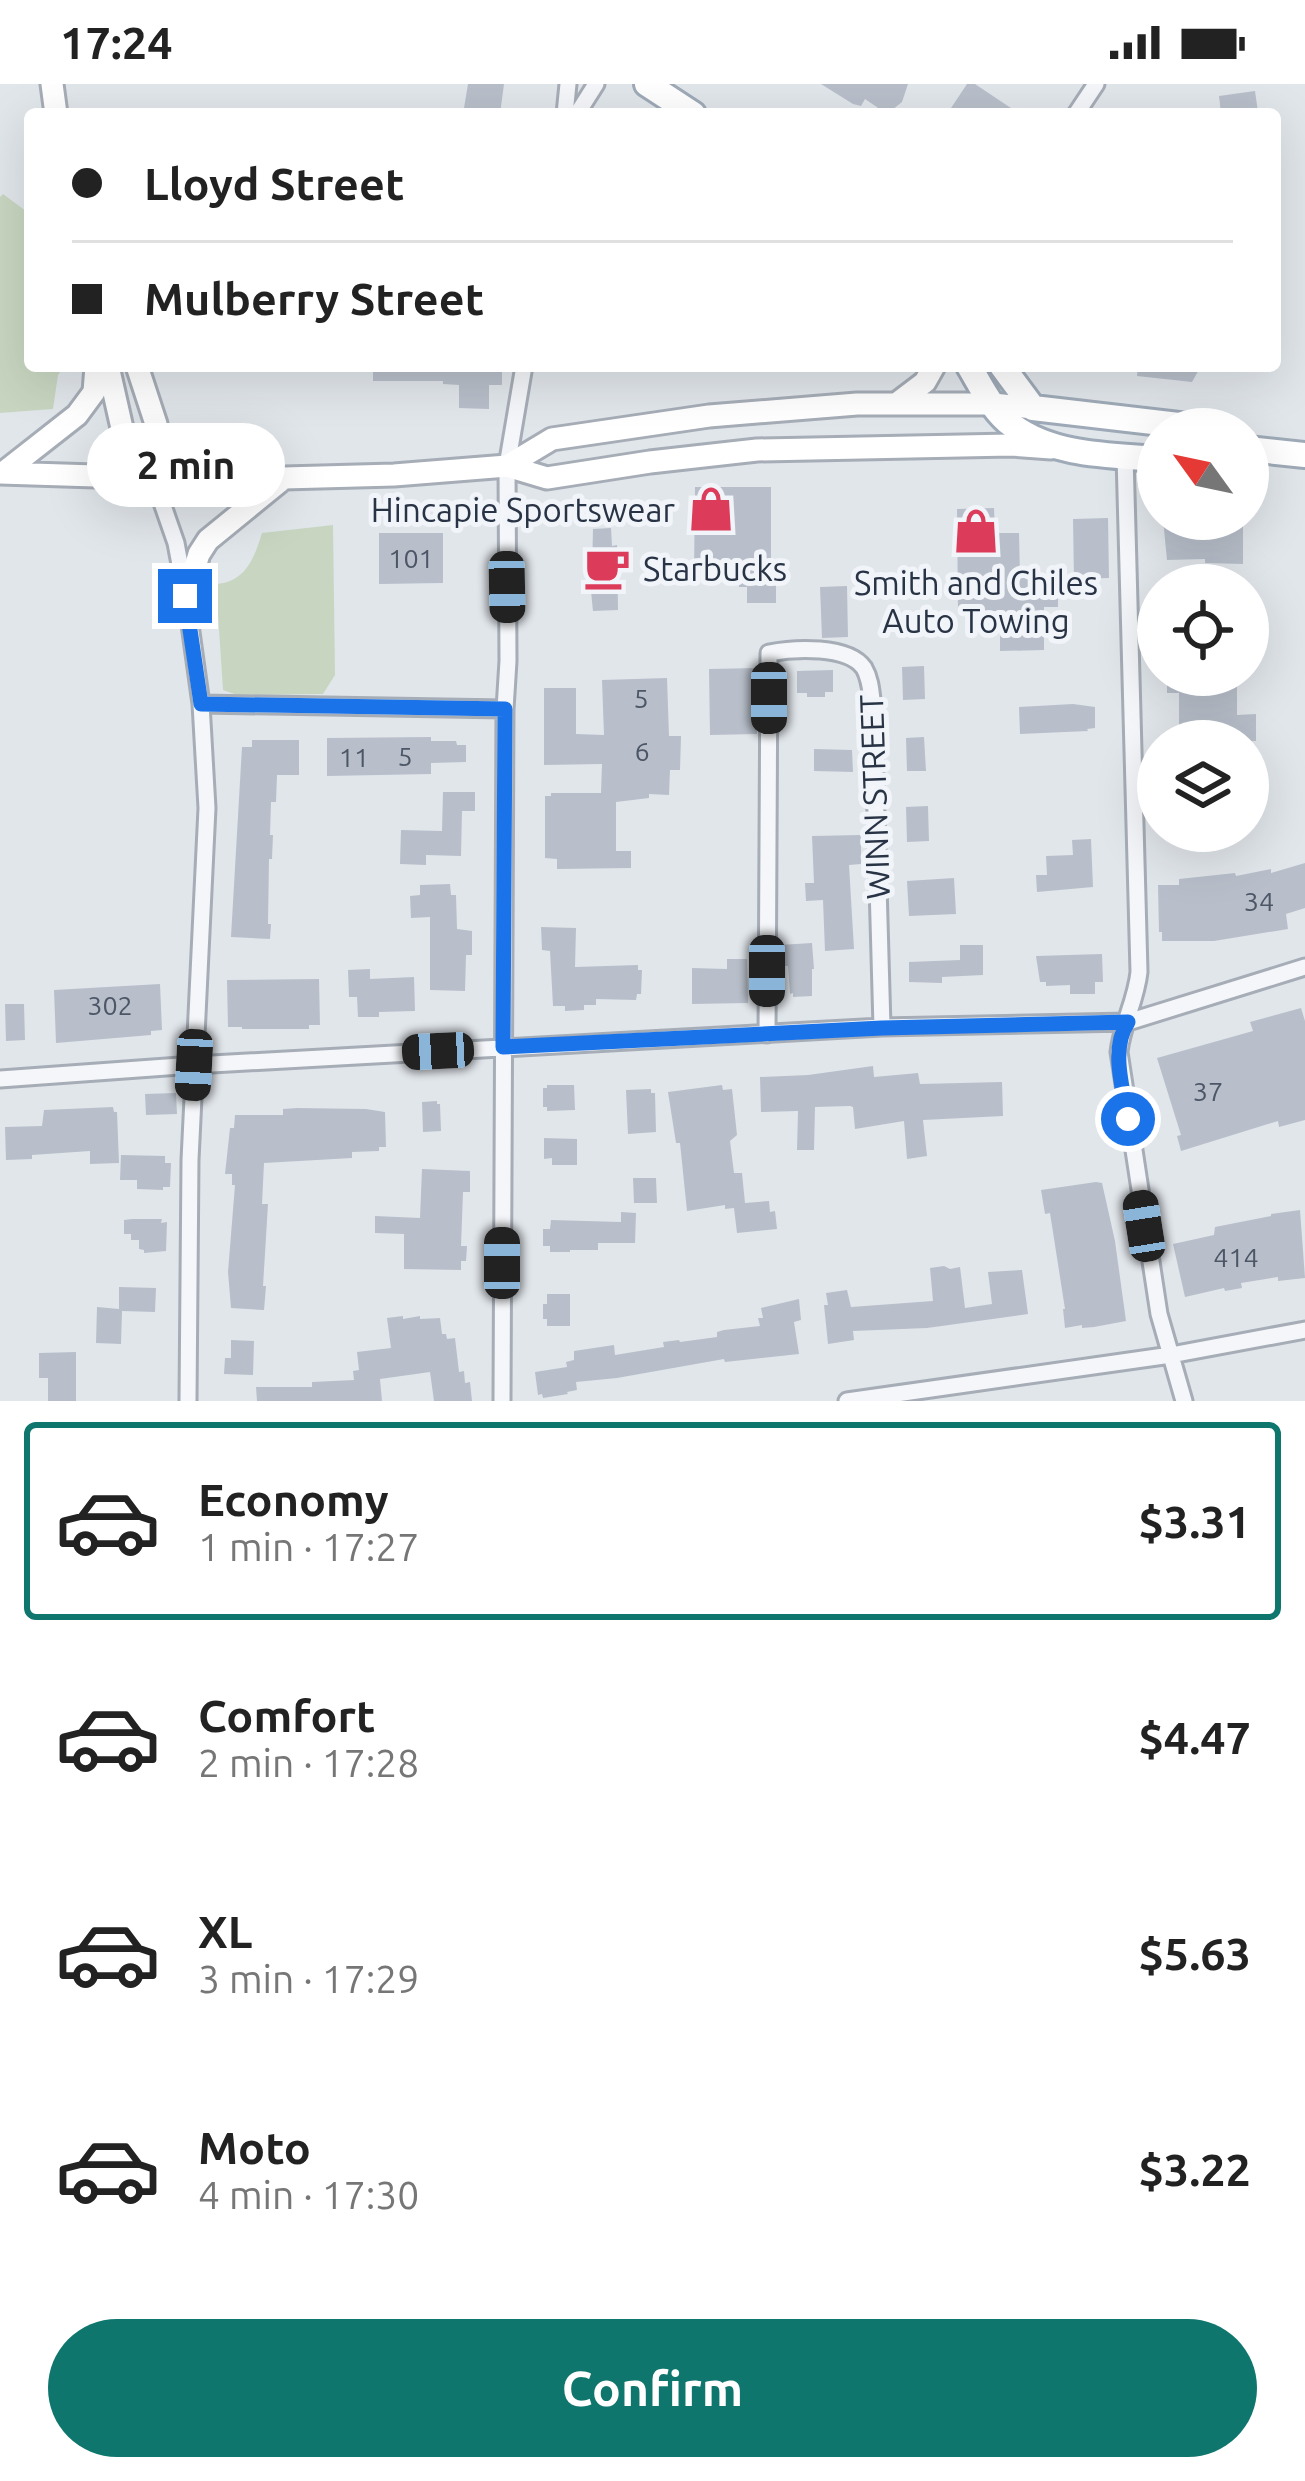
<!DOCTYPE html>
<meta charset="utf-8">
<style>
body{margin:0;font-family:Ubuntu,sans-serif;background:#f2f2f2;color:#222;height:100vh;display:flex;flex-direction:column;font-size:45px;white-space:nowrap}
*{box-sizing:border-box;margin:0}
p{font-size:39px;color:#767676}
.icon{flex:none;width:66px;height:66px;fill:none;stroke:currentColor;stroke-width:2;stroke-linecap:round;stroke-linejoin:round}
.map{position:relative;height:1317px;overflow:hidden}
.side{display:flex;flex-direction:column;background:#fff;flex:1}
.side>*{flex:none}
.top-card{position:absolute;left:24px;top:24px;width:1257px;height:264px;border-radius:12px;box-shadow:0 12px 48px #0002;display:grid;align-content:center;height:264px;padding:0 48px;background:#fff}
.needle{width:78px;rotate:303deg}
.tools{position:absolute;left:1137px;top:324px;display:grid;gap:24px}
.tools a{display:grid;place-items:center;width:132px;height:132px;border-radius:50%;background:#fff;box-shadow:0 12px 48px #0002;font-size:60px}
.end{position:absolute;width:54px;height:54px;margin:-27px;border:15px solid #1a73e8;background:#fff;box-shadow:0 0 0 6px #fff}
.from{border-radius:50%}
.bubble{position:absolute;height:84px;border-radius:42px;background:#fff;box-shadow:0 12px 48px #0002;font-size:39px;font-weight:700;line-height:84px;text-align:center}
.car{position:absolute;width:36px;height:72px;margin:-36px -18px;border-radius:15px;box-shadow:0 0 9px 3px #0007;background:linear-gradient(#222 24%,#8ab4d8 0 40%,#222 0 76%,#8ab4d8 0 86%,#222 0)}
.top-card b{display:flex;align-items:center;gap:42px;height:114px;font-size:45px}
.top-card b+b{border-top:3px solid #e0e0e0}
.top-card i{width:30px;height:30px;background:#222}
ul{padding:21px 0 0;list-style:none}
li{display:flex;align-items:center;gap:36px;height:198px;margin:0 24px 18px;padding:0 24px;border:6px solid transparent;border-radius:12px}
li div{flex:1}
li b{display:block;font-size:45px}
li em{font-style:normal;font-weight:700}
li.active{border-color:#0f766e}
li>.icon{width:108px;height:108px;stroke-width:1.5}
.button{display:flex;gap:24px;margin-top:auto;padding:24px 48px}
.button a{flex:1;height:138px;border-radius:72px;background:#0f766e;color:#fff;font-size:48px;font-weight:700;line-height:138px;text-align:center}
.status{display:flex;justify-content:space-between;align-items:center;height:84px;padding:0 60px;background:#fff;direction:ltr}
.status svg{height:33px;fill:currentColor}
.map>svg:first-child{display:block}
</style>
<div class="status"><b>17:24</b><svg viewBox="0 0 49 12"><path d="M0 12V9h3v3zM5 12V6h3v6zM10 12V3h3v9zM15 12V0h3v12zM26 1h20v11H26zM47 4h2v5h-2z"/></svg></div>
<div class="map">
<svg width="1305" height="1317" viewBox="0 0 1305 1317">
<rect width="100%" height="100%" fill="#e1e6eb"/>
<path fill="#c8d6c1" d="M3,110L30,130V282H64L58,291L53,325L0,329V113Z
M333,441L335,591L323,610L237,611L223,606L216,500C245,498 254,475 262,449Z"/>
<path fill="#b8bfca" d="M468,0H504L500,30H463Z
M821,0H908L902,18L887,30L865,15L861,22L853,20Z
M967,0H975L1020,30H947Z
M1255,7L1258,28L1221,30L1219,12Z
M373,282H502V301H489V325L459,324V301L443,300V297H373Z
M1138,282H1201L1192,298L1137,292Z
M695,403H771V501H776V519H747V503H739V488H694Z
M994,424L995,449H1019L1020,492L1058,493V523H1044V566L1000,567V527H958L957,425Z
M1108,434L1109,494L1074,495L1073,435Z
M1163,435H1243V480L1205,479V475L1167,476Z
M611,444L612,462L617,461L618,526L593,527L589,488H592L593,445Z
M379,449H443V499L379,500Z
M847,502L848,553L822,554L820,503Z
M924,582L925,615L903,616L902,583Z
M757,584V650L710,651L709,585Z
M833,586V608H825V613H807V609H797V587Z
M1167,591H1237V631L1256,630V657H1179V609H1167Z
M667,594L669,652H681L680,686H670L669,711L649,710V714L616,718V767H631V784L557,785V775L545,774V712H551V709H601L602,680L544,681V604H576V650L604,651L602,596Z
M1073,620L1095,623V644L1087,645L1088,647L1020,650L1019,623Z
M431,653V657H456L457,661H466V678L431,679V690L327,692V654Z
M924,653L926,687H907L906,654Z
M252,656H299V691H277L276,718H271L270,751H273L272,775H269L268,840H271L270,855L231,853L242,663H252Z
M814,665L852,666L853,688L814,687Z
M443,708H475V727H462L461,772L426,771V781L400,780L401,746L442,747Z
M928,722L929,757L907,758L906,723Z
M861,751V780L849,781L854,865L825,867L823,816L806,817L805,799H814L812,752Z
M1091,755L1093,803L1037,808L1036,791H1047L1046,772L1073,771L1072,756Z
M1305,779V824L1286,830L1288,845L1214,857H1162V848H1159L1158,801H1179V795L1235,789L1236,792L1271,785V789Z
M954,794L956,830L909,832L907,797Z
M450,800L451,811H456L457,845L472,847V871H466L465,907L430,906V833L411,834L410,812L420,811V801Z
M541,843L576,844L575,883L638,881V886H642L641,910H637L636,916L596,915V921H584V926L565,927V922H553L550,867L542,866Z
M812,859L814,885H812V912L793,913V909L790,910L788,882H784L783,876H779V861Z
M960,861H983V891L942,893V899L909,898V878L960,876Z
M1102,870L1103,898H1095V910H1070V901L1046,902V898H1040L1036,872Z
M727,875H747L748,919L692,920V884L727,885Z
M370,885V895L414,893L415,927L379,928V933H358L357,913H349L348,886Z
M319,895L320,941H309V945H242V943H228L227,896Z
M160,900L162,946L151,947V951L56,959L54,906Z
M5,920H24L25,956L6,957Z
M1301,924L1305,937V1036L1279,1043L1278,1037L1181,1067L1177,1052L1181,1051L1157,974L1253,947L1250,938Z
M873,982L874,993L918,989L920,1000L1002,998L1003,1032L923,1036L927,1072L907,1075L904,1037L855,1045L853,1023L850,1022L815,1023L814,1066H797L798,1027L761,1028L760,993L808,991Z
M547,1001H574L575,1026L547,1027V1023H543V1004H547Z
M722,1001L723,1006L732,1005L737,1051L730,1057L734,1089H742L745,1119L769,1117L770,1128L775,1127L777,1145L737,1149L734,1124L725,1125V1121L687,1127L680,1059H676L668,1008Z
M651,1005V1009H655L656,1048L628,1050L626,1006Z
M176,1009L177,1030L146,1031L145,1010Z
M437,1017V1020H440L441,1047L423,1048L422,1018Z
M113,1023L114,1028H117L119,1079L90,1080V1067L32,1071V1075L6,1076L5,1043L42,1042L44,1026Z
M297,1024L366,1025L385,1028L386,1063H379V1067L352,1068V1074L264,1079L262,1120H268L263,1202H266L264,1226L231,1224L228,1188L235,1101H232V1090H225L230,1044H234L235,1031H283V1025Z
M544,1054L577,1055V1081H552V1074L544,1075Z
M121,1071L165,1072V1079H171L170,1103H163V1106L137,1105V1096H120Z
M422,1085L470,1087V1108H463L461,1162H467L466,1177H461V1186L404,1185V1150L375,1149V1132L420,1134Z
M633,1094H656L657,1119H634Z
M1096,1098L1102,1099L1115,1157L1126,1237L1094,1243L1082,1244V1241L1065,1244L1063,1225H1065L1050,1129L1045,1130L1041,1106Z
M1300,1126L1305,1194L1278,1197V1193L1241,1199L1242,1204L1225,1207L1224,1204L1185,1213L1173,1160L1214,1151L1215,1143L1271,1132V1130Z
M621,1128L636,1129L635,1159H598V1166H570V1168H550V1162H543V1145H550L551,1136L621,1138Z
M132,1135H162L161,1139L167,1138L166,1167L144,1169V1166L139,1165V1156H131V1150H124V1136Z
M944,1182L950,1185L960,1183L965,1224L992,1220L988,1188L1022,1186L1028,1230L927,1244L853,1247L854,1256L828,1260L824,1221H828L826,1209L847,1206L851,1223L933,1217L930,1184Z
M119,1203L156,1204L155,1228L122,1227L121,1260L96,1259L97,1223L119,1225Z
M547,1210H570V1242H547V1235H543V1220H547Z
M799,1215L801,1236L794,1238L799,1270L725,1278L724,1275L617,1294L576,1298L577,1306L567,1308L568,1310L543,1314L542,1310L538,1311L535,1288L567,1283L566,1278L574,1276V1267L614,1261L615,1271L664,1263L663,1258L679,1256L680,1258L717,1253V1248L724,1246L760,1242L758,1234H763L761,1224Z
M403,1232V1235L420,1232V1235L440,1234L442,1250H446L447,1255L455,1254L459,1288L464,1287L465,1299L470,1298L472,1317H434L430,1288L380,1295L382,1317H257L256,1303H312V1298L354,1296L353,1287L359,1286L357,1268L391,1264L387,1234Z
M231,1256L254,1257L253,1291L224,1290L225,1274H231Z
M76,1268V1317H48V1294H39V1269Z"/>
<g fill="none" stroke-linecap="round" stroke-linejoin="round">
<g stroke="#a6adb6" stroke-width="21">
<path id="street" d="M565,30L568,0
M577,30L596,0
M1076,30L1096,0
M1125,372L1139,888C1136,917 1122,940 1119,968L1159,1230L1184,1317
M153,393L176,459L186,512L201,620L207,724L190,1076L188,1317
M201,620L505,625
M767,950L769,569C794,564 848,561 864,584C871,596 871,610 873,623L882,943
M0,995L194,981L882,943L1128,938L1305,883
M502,1317L505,625L508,577L507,382L524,282
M847,1317L1171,1271L1305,1246"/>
</g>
<g stroke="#a6adb6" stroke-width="27">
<path id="secondary" d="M52,0L56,30
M108,282L124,353L153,393
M137,282L156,340L153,393
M896,320L925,298L934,282
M507,382L552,355L709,332L857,320H993L1033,324
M0,389L190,395L284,394L394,391L507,382L547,394L650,378L757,366L1011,361L1051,364
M3,389L77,331L94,308L96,282
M186,512L199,470L208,456L284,394"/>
</g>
<g stroke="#9faab8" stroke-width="30">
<path id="primary" d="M647,0L693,30
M969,282C981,302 993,328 1013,342C1054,372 1110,371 1158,375
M1002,282L1033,324L1213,345
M1248,365L1305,371"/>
</g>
<use href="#street" stroke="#f5f6f9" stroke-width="15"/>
<use href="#secondary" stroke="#fff" stroke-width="21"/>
<use href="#primary" stroke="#fff" stroke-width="24"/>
</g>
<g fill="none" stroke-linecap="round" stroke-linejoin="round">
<path stroke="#1a73e8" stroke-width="15" d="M185,512L201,620L505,625L503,963L882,944L1128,938C1110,965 1123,1005 1128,1035"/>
</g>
<defs>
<g id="shop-bare" transform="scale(3.6)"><path d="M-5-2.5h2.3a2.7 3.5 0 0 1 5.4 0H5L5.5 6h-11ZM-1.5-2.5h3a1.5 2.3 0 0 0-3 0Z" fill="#dc3b59" stroke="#f1f4f8" stroke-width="2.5" paint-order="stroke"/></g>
<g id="cafe-bare" transform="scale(3.6)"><path d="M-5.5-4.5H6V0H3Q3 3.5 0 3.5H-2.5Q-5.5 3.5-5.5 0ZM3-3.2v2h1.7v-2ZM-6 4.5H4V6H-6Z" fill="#dc3b59" stroke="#f1f4f8" stroke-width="2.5" paint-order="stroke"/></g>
</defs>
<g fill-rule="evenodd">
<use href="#shop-bare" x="711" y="425"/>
<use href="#shop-bare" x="976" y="447"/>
<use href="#cafe-bare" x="607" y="484"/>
</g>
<g text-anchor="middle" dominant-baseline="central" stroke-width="10" stroke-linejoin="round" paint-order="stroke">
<g font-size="27" fill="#4c5666">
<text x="411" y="474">101</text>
<text x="641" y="614">5</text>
<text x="642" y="667">6</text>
<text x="405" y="672">5</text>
<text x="354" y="673">11</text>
<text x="1259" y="817">34</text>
<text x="110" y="921">302</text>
<text x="1208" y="1007">37</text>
<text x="1236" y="1173">414</text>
</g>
<g font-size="33" fill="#283345" stroke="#f1f4f8" text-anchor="end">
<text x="675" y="425">Hincapie Sportswear</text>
<text x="643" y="484" text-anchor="start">Starbucks</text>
<text x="976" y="498" text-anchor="middle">Smith and Chiles<tspan x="976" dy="38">Auto Towing</tspan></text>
</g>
<g font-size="33" fill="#283345" stroke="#f1f4f8">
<text transform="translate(874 713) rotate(-92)">WINN STREET</text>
</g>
</g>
</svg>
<div class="tools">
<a><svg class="needle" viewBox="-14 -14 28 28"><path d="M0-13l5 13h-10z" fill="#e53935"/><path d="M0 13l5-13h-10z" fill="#767676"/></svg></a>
<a><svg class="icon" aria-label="locate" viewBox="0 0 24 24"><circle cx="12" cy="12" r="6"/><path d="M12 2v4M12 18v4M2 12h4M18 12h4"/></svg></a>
<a><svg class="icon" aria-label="layers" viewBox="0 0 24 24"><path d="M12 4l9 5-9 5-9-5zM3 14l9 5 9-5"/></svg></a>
</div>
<i class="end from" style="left:1128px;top:1035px"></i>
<i class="end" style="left:185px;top:512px"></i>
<div class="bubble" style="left:87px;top:339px;width:198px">2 min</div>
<i class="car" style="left:507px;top:503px;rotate:179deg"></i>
<i class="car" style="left:769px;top:614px;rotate:180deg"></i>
<i class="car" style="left:767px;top:887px;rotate:180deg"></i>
<i class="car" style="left:438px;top:967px;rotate:267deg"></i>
<i class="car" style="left:194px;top:981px;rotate:183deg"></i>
<i class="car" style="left:1144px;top:1142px;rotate:351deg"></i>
<i class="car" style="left:502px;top:1179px;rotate:0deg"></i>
<div class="top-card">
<b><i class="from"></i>Lloyd Street</b>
<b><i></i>Mulberry Street</b>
</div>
</div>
<section class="side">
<ul>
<li class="active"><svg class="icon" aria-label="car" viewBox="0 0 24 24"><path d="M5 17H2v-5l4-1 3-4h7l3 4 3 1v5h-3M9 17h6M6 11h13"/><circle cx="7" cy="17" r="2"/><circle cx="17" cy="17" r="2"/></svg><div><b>Economy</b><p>1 min · 17:27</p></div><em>$3.31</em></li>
<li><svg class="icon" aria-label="car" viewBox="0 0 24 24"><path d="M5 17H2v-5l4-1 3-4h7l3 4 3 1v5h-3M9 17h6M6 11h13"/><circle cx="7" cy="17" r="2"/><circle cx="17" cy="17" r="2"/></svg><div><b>Comfort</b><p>2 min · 17:28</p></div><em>$4.47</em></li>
<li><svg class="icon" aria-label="car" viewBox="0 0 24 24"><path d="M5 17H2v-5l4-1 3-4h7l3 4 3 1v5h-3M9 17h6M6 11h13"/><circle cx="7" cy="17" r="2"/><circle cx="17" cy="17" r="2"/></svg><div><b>XL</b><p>3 min · 17:29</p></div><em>$5.63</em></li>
<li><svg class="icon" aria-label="car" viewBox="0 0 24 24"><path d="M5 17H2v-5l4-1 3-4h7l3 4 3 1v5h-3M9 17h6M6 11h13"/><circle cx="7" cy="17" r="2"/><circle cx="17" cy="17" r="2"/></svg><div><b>Moto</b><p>4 min · 17:30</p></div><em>$3.22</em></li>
</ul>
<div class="button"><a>Confirm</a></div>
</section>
